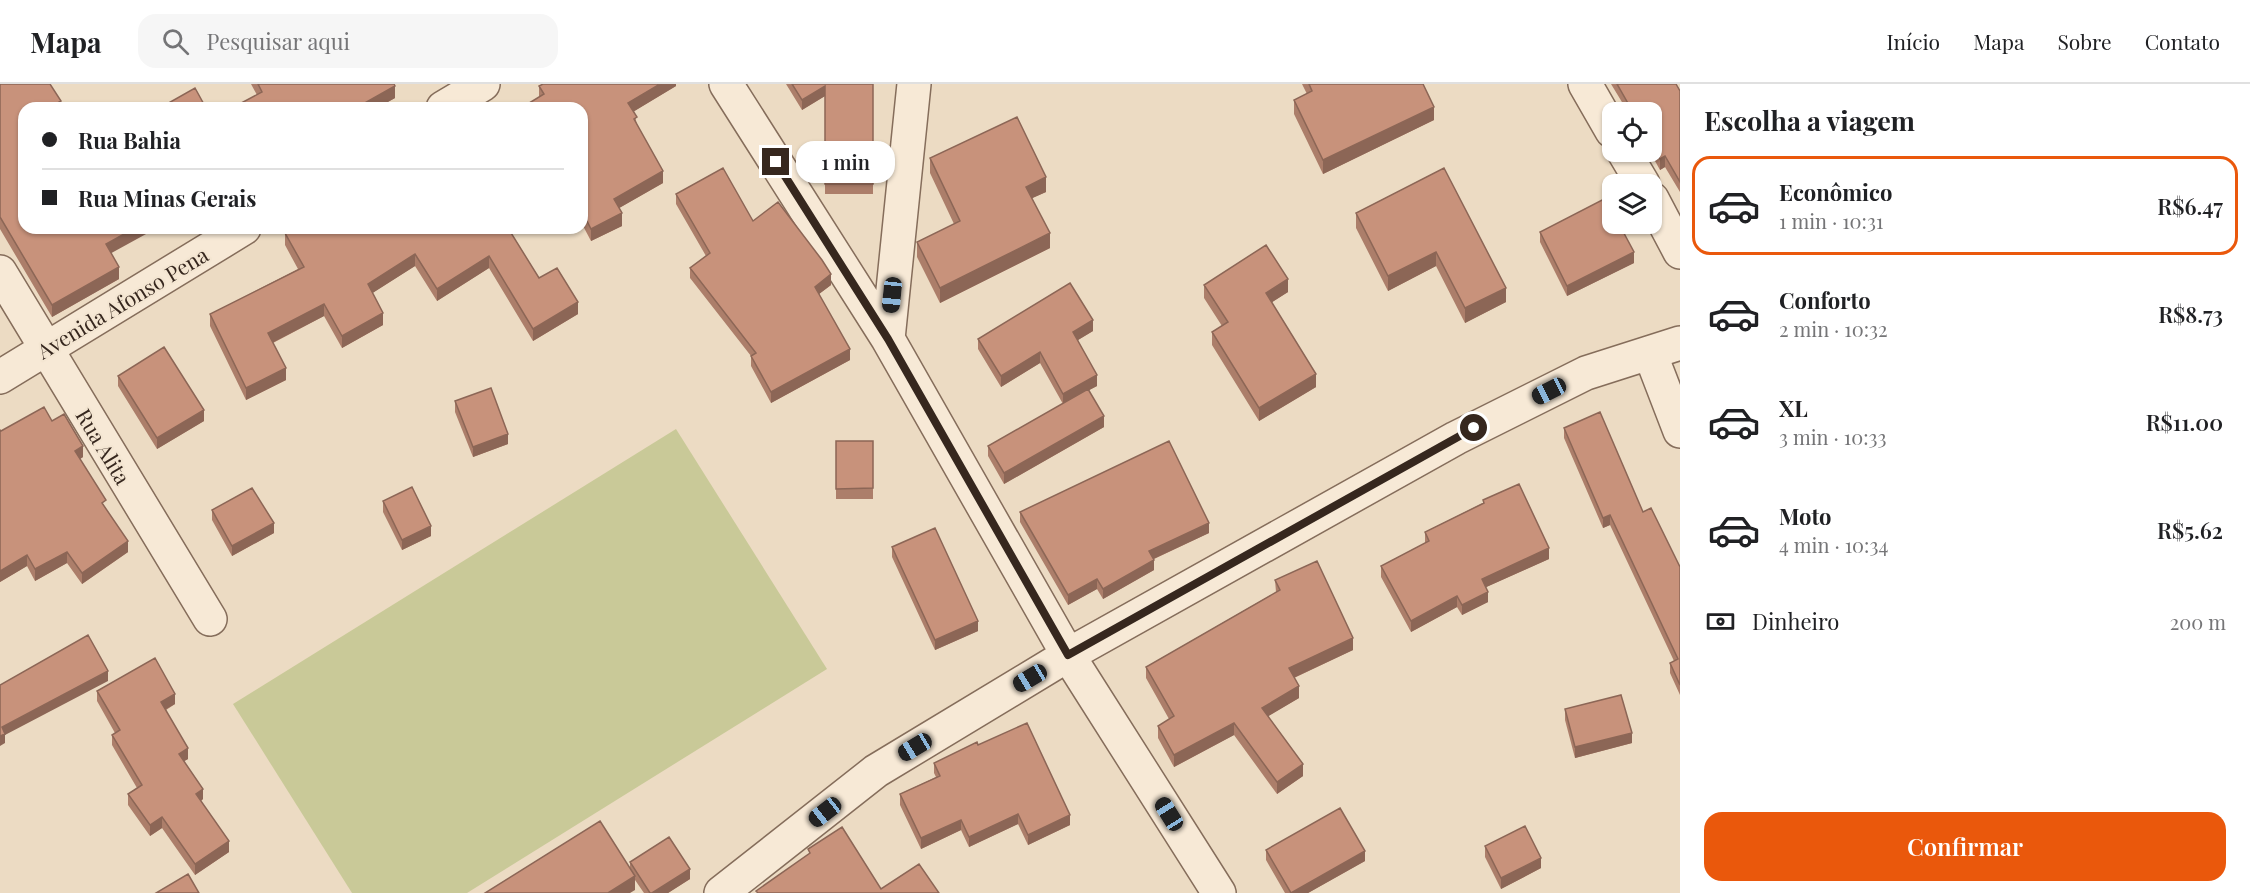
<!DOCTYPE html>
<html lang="pt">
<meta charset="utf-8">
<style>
body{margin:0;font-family:"Playfair Display",serif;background:#f6f6f6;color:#202124;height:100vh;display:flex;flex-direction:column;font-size:22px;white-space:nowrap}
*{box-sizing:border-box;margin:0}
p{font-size:20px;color:#757577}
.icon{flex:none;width:33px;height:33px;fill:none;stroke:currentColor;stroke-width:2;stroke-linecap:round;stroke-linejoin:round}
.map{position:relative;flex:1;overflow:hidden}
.side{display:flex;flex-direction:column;background:#fff;width:570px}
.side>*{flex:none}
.guide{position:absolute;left:18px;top:18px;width:570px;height:132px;border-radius:18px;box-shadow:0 2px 4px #0004;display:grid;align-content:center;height:132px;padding:0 24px;background:#fff}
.fabs{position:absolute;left:1602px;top:18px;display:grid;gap:12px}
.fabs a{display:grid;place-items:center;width:60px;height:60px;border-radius:12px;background:#fff;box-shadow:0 2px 4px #0004;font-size:30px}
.end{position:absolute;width:27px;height:27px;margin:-14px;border:8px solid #36271e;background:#fff;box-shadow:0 0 0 3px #fff}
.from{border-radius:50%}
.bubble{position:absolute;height:42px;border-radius:18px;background:#fff;box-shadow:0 2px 4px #0004;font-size:20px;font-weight:600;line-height:42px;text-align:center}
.car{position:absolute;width:18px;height:36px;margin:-18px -9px;border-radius:8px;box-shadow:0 0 4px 2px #0007;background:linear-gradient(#222 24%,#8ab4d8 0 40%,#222 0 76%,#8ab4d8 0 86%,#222 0)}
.guide b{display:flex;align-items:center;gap:21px;height:57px;font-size:22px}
.guide b+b{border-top:2px solid #e0e0e0}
.guide i{width:15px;height:15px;background:#202124}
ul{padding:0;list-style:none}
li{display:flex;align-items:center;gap:18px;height:99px;margin:0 12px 9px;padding:0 12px;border:3px solid transparent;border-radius:18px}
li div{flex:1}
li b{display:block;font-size:22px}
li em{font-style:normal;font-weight:600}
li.current{border-color:#ea580c}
li>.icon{width:54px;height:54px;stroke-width:1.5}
h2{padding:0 24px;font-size:27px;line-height:72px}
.pay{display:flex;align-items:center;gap:15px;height:66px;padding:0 24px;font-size:22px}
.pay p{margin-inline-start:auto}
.button{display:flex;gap:12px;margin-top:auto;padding:12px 24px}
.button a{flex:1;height:69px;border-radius:18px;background:#ea580c;color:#fff;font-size:24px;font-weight:600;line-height:69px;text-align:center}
header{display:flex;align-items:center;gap:36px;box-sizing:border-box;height:84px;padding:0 30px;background:#fff;border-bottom:2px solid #e0e0e0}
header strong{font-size:28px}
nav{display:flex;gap:33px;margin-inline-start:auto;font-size:21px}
.search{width:420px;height:54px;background:#f6f6f6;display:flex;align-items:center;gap:15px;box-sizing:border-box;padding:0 21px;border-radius:18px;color:#757577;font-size:22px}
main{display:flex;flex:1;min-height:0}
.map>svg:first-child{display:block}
</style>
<header>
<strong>Mapa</strong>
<div class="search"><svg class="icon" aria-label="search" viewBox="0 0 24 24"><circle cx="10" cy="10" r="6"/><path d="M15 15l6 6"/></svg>Pesquisar aqui</div>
<nav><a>Início</a><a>Mapa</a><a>Sobre</a><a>Contato</a></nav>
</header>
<main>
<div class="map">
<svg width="1680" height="809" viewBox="0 0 1680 809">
<rect width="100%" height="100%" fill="#ecdbc3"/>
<path fill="#c9c998" d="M676,345L827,585L467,809H352L233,620Z"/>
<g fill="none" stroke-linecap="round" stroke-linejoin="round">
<g stroke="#856d5b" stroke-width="36">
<path id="minor" d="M726,0L888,255L1068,571L1219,809
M1585,0L1612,47
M443,24L483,0
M1624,68L1643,100
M1652,115L1680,168
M0,188L210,535
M888,255L914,0
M1650,269L1680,347
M0,293L244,144
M721,809L876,687L1068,571L1456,354L1586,289L1680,259"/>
</g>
<use href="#minor" stroke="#f7e9d6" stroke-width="33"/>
</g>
<path fill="#ac7e6a" d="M0,0L61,24H24L111,169L119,195L52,233L0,145Z
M251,0H395V14L377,24H232L257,11Z
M676,0V2L634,27L637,41L663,99L619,124L622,142L591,157L582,140V24L539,13V2Z
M786,0H873V110H825V12L802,26Z
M1302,0H1423L1434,36L1323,90L1294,30V16L1307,10Z
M1611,0H1676L1680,7V108L1665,83L1660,86L1650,68H1652V28H1628Z
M930,74L1046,108L1032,114L1050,164L940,219L917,173V158L954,140L930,89Z
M1444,84L1506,218L1465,239L1436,182L1388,207L1356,144V129Z
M676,110L753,137L831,201L819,210L850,276L771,319L751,282V272L690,194V184L706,172L676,120Z
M508,144L539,194L578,230L533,257L489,184L437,217L415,182L372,209L383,241L342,264L324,232L273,259L286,296L246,316L210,242V230L298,185L285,161V149Z
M1540,148L1634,179L1567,212L1540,158Z
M1204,201L1288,208L1272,218L1316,303L1259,337L1212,261V248L1222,242L1204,214Z
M1093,247L1078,256L1097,302L1089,306L1104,343L1004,400L988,372V362L1063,320L1040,279L1001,303L978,265V255Z
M118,292L204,337L157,365L118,302Z
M455,317L508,360L473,373L455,328Z
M52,337L83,373L80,375L128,468L82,500L67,479L35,497L27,482L0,498V346L1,347Z
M1564,344L1643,428L1680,483V611L1670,589V579L1674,577L1610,441L1603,444L1564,354Z
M836,357H873V415H836Z
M1483,416L1549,475L1486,503L1488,518L1462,531L1457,523L1411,548L1381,493V482L1425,459V448L1483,419Z
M383,417L431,452L402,466L383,428Z
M212,426L274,449L232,472L212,436Z
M1020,428L1209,449L1154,475V486L1103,515L1097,505L1068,521L1020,438Z
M892,463L978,547L935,566L892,473Z
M1275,496L1353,566L1294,594L1299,614L1268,632L1303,692L1277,710L1234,651L1174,683L1158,654V642L1169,635L1146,594V583L1276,508Z
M97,607L175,620L166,626L188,675L184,677L203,715L201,717L229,768L195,791L162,744L150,752L128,721V710L137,704L112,661V651L115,649L97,617Z
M1565,625L1632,659L1575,674L1565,636Z
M978,661L1070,741L1028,761L1018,740L969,763L961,746L921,765L900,721V710L936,693L934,689V679Z
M1485,762L1541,784L1501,805L1485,773Z
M1266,766L1365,777L1308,809H1285L1266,776Z
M630,778L690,795L668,809H644L635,796V806L630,784Z"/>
<path fill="#8c6656" d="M660,0H676V2L628,31V19Z
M395,2V14L377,24H356Z
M825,2V12L802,26V16Z
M61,17V24H49Z
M1434,23V36L1323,90V76Z
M1665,72V83L1660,86V75Z
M663,87V99L614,127V115Z
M1046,93V108L1026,117V103Z
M622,129V142L591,157V145Z
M135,144H157L106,172V160Z
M1050,149V164L940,219V204Z
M1436,168V182L1388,207V192Z
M1634,168V179L1567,212V202Z
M415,170V182L368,212V200Z
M489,172V184L437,217V205Z
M119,183V195L52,233V221Z
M831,190V201L815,213V203Z
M1288,195V208L1266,222V209Z
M1506,204V218L1465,239V224Z
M578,218V230L533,257V245Z
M324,220V232L268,261V249Z
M383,229V241L342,264V252Z
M1093,236V247L1073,259V248Z
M850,265V276L771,319V308Z
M1040,268V279L1001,303V292Z
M286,284V296L246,316V304Z
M1316,290V303L1259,337V324Z
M1097,291V302L1063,320V310Z
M204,326V337L157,365V354Z
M1104,332V343L1004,400V389Z
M508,350V360L473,373V363Z
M83,362V373L75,378V367Z
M1610,431V441L1603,444V434Z
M274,439V449L232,472V462Z
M1209,439V449L1149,477V467Z
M431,442V452L402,466V456Z
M128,457V468L82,500V489Z
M1549,464V475L1482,505V495Z
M67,468V479L35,497V485Z
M27,471V482L0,498V487Z
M1154,476V486L1103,515V505Z
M1097,495V505L1068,521V511Z
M1488,508V518L1462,531V521Z
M1457,512V523L1411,548V537Z
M978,537V547L935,566V556Z
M1353,554V566L1289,596V584Z
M108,587V597L5,651V659L0,662V652L2,643Z
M1299,602V614L1262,636V624Z
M175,610V620L161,628V618Z
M1234,639V651L1174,683V671Z
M1632,649V659L1575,674V663Z
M188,664V675L179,680V670Z
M1303,680V692L1277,710V698Z
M203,705V715L196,720V710Z
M1018,730V740L969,763V753Z
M1070,731V741L1028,761V751Z
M162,733V744L150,752V741Z
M961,736V746L921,765V754Z
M229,757V768L195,791V780Z
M1365,767V777L1308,809H1291Z
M1541,774V784L1501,805V794Z
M690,785V795L668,809H652Z
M635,792V806L630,809H608Z"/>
<path fill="#c8927b" stroke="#8c6656" stroke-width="1.5" d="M0,0H50L61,17L49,24H24V144H135L106,160L119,183L52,221L0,133Z
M258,0H394L395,2L356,24H232L262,8Z
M543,0H660L628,19L637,33L634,35L663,87L614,115L622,129L591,145L582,127V24H521L544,10L539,2Z
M792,0H873V100H825V2L802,16Z
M1309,0H1423L1434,23L1323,76L1294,16L1312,7Z
M1617,0H1676L1680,7V98L1665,72L1660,75L1652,61V28H1633Z
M195,4L206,24H167L165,21Z
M1017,33L1046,93L1026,103L1050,149L940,204L917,158L960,137L930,74Z
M723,84L753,137L778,118L822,176L831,190L815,203L850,265L771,308L751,272L756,269L690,184L710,169L676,110Z
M1444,84L1506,204L1465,224L1436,168L1388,192L1356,129Z
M1606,114L1612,128V140H1619L1634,168L1567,202L1540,148Z
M295,144H508L539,194L557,184L578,218L533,245L489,172L437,205L415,170L368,200L383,229L342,252L324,220L268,249L286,284L246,304L210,230L304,183L285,149Z
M1266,161L1288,195L1266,209L1316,290L1259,324L1212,248L1228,238L1204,201Z
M1070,199L1093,236L1073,248L1097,291L1063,310L1040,268L1001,292L978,255Z
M164,263L204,326L157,354L118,292Z
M491,304L508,350L473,363L455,317Z
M1088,305L1104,332L1004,389L988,362Z
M44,323L52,337L64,330L83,362L75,367L106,416L102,419L128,457L82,489L67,468L35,485L27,471L0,487V346L1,347Z
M1600,328L1643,428L1651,424L1680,483V601L1670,579L1678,575L1610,431L1603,434L1564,344Z
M836,357H873V404L836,405Z
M1169,357L1209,439L1149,467L1154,476L1103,505L1097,495L1068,511L1020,428Z
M1519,400L1549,464L1482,495L1488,508L1462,521L1457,512L1411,537L1381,482L1429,457L1425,448L1484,419L1483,416Z
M412,403L431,442L402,456L383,417Z
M252,404L274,439L232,462L212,426Z
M935,444L978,537L935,556L892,463Z
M1317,477L1353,554L1289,584L1299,602L1262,624L1303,680L1277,698L1234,639L1174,671L1158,642L1174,632L1146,583L1280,506L1275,496Z
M88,551L108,587L2,643L5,650L0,652V601Z
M155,574L175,610L161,618L188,664L179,670L203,705L196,710L229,757L195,780L162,733L150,741L128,710L142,701L112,651L120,646L97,607Z
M1621,611L1632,649L1575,663L1565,625Z
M1027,639L1070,731L1028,751L1018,730L969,753L961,736L921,754L900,710L940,692L934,679L977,658L978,661Z
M1340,724L1365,767L1291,809L1266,766Z
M600,737L635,792L608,809H485Z
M1525,742L1541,774L1501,794L1485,762Z
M842,743L881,805L919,780L939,809H758L756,807L810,769L808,765Z
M669,753L690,785L652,809H650L630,778Z
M188,790L199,809H156Z"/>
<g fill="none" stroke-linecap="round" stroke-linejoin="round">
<path stroke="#36271e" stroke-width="8" d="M776,78L888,255L1068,571L1474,344"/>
</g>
<g text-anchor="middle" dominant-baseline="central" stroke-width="4.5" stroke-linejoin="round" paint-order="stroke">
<g font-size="21" fill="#36271e" stroke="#f4e6d2">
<text transform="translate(122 218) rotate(-31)">Avenida Afonso Pena</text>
<text transform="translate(104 362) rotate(59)">Rua Alita</text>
</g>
</g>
</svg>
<div class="fabs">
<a><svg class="icon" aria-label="locate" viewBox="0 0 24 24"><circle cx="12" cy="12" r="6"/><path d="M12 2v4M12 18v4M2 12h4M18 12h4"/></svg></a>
<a><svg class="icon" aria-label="layers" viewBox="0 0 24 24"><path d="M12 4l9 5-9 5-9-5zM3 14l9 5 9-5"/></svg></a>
</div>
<i class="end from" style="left:1474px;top:344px"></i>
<i class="end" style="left:776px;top:78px"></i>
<div class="bubble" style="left:796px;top:57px;width:99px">1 min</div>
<i class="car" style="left:892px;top:211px;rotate:186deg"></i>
<i class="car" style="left:1549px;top:307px;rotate:243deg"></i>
<i class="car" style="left:1030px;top:594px;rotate:239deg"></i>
<i class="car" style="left:915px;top:663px;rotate:239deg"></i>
<i class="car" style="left:825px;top:728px;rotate:232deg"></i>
<i class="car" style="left:1169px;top:730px;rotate:328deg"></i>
<div class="guide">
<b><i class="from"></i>Rua Bahia</b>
<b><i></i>Rua Minas Gerais</b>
</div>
</div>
<section class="side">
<h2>Escolha a viagem</h2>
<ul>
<li class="current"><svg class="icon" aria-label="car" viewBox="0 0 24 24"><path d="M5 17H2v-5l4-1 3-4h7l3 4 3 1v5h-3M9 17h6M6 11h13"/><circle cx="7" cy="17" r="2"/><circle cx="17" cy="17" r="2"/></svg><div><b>Econômico</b><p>1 min · 10:31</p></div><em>R$6.47</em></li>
<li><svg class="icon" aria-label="car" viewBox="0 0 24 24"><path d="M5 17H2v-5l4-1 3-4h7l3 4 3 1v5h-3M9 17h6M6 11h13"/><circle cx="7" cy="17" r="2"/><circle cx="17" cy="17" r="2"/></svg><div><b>Conforto</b><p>2 min · 10:32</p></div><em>R$8.73</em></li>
<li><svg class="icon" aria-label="car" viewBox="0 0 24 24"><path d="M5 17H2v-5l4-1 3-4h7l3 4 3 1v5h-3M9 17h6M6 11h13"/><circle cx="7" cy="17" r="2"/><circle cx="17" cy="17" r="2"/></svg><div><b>XL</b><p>3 min · 10:33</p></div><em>R$11.00</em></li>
<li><svg class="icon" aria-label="car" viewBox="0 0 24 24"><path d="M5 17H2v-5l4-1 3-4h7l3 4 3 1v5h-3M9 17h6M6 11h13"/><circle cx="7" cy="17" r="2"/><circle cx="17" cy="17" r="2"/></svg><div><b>Moto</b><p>4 min · 10:34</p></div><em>R$5.62</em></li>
</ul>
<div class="pay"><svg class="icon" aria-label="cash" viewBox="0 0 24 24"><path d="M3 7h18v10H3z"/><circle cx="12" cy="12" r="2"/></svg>Dinheiro<p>200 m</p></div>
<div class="button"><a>Confirmar</a></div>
</section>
</main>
